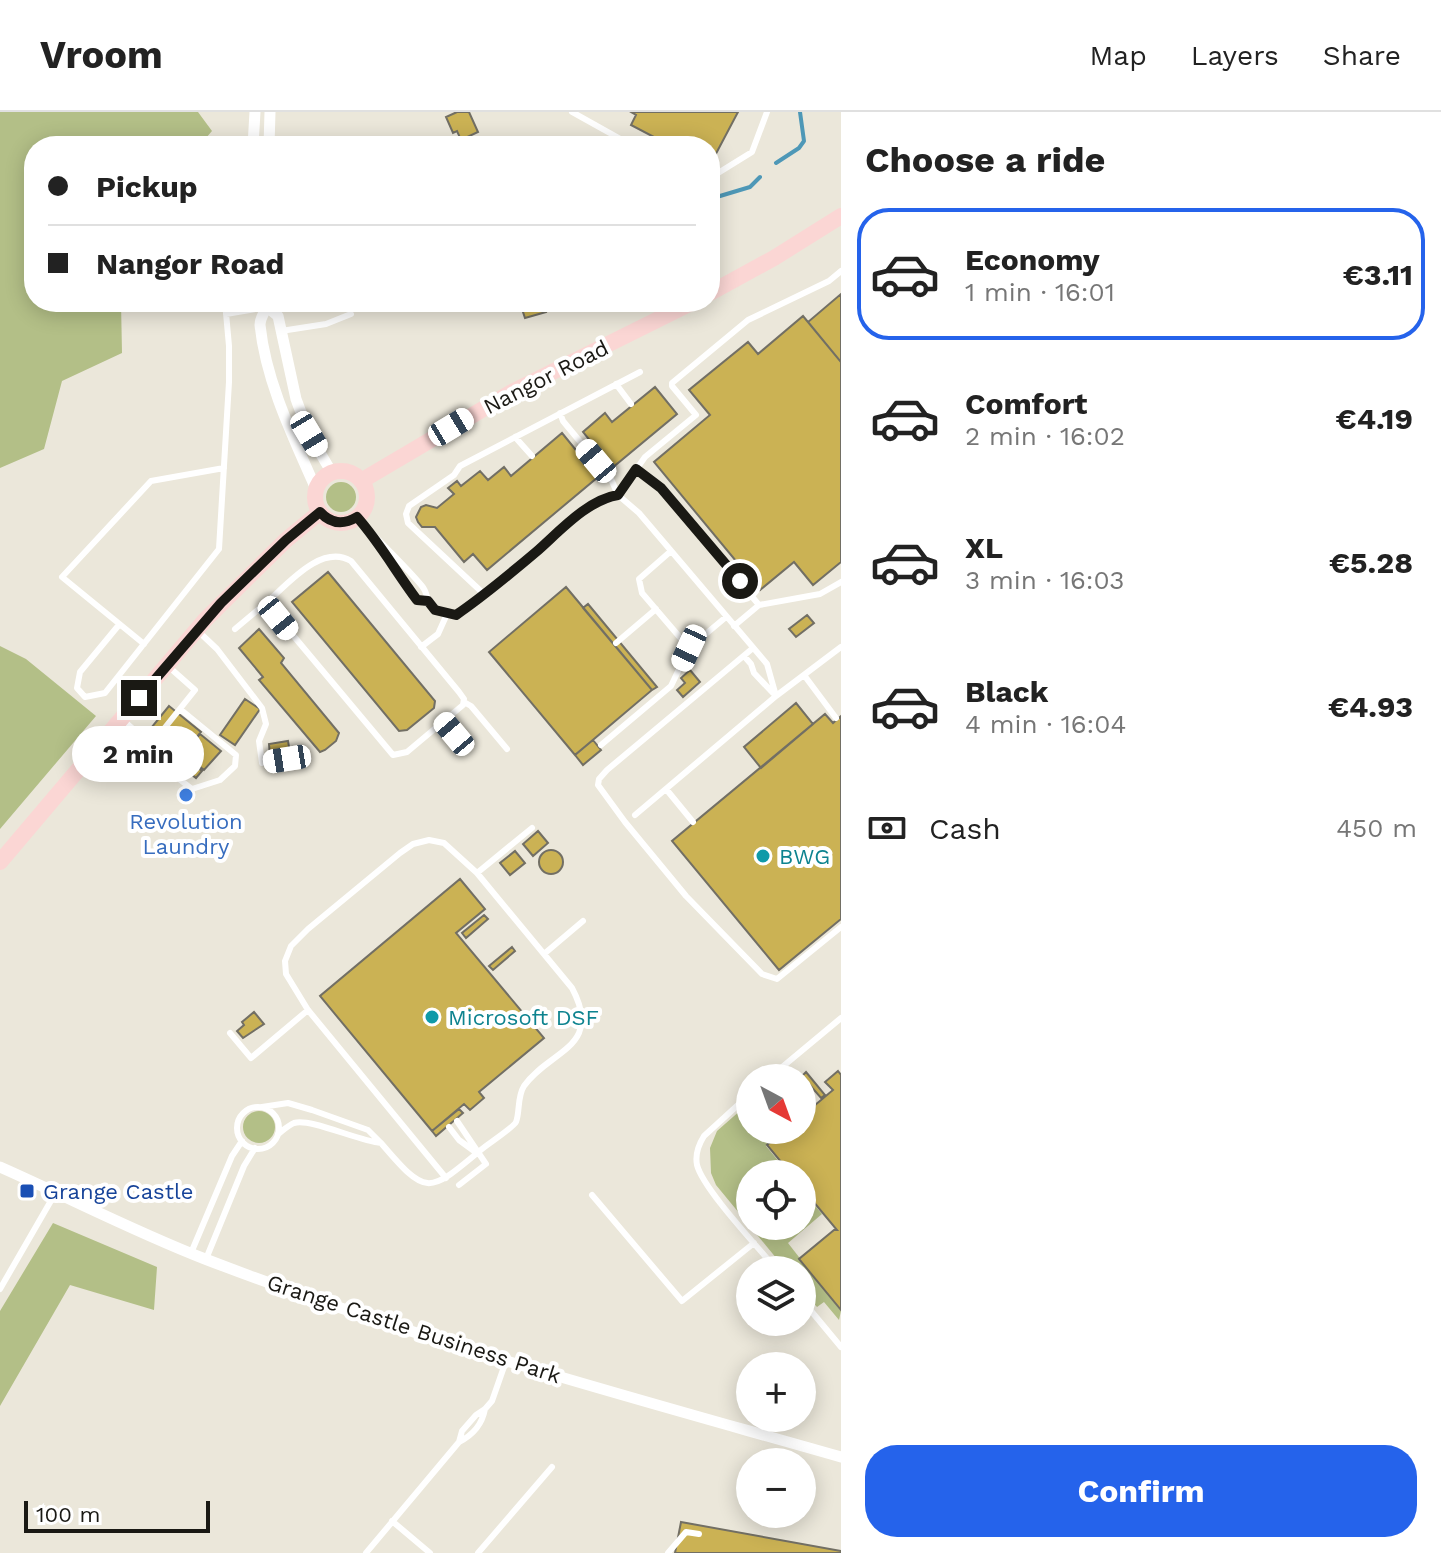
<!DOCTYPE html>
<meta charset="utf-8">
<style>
body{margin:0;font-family:"Work Sans",sans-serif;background:#f6f6f6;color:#222;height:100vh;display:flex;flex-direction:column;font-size:30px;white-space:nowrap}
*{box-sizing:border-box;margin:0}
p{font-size:26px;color:#767676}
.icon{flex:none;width:44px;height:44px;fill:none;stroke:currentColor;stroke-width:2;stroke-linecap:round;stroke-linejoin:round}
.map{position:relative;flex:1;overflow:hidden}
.details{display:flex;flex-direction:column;background:#fff;width:600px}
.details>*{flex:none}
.guide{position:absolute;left:24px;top:24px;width:696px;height:176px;border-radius:32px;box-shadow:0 4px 20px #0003;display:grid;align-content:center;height:176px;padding:0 24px;background:#fff}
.needle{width:52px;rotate:139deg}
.buttons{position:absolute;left:736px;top:952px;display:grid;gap:16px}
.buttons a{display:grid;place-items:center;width:80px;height:80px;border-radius:50%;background:#fff;box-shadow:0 4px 20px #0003;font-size:40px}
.scale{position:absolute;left:24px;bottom:20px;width:186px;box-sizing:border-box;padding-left:8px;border:4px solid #1a1914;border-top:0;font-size:22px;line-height:28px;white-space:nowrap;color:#1a1914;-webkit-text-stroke:6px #fff;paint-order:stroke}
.end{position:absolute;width:36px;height:36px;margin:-18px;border:10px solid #1a1914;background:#fff;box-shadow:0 0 0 4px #fff}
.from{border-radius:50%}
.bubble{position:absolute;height:56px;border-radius:28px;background:#fff;box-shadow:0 4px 20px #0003;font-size:26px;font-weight:700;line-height:56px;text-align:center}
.car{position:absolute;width:24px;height:48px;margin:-24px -12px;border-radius:10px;box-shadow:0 0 6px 2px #0007;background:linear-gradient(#fff 24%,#345 0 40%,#fff 0 76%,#345 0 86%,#fff 0)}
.guide b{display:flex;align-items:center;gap:28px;height:76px;font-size:30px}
.guide b+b{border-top:2px solid #e0e0e0}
.guide i{width:20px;height:20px;background:#222}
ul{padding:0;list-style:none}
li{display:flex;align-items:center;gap:24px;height:132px;margin:0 16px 12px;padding:0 8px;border:4px solid transparent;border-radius:32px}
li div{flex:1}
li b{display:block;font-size:30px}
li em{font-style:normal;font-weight:700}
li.active{border-color:#2563eb}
li>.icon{width:72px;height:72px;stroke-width:1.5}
h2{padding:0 24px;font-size:36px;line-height:96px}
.pay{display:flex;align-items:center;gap:20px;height:88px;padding:0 24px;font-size:30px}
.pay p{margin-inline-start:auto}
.button{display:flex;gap:16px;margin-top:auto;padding:16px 24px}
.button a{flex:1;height:92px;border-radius:32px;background:#2563eb;color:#fff;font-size:32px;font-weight:700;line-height:92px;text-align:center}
header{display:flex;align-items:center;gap:48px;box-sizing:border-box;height:112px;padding:0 40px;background:#fff;border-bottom:2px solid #e0e0e0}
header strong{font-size:38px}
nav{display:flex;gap:44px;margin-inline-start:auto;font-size:28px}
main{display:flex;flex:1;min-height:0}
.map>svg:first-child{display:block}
</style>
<header>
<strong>Vroom</strong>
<nav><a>Map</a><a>Layers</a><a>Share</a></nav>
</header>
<main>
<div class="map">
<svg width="841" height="1441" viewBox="0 0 841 1441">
<rect width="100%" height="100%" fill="#ebe7da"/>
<path fill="#b3bf87" d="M0,0H198L212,19L199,34H34V190H121L122,241L62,269L44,337L0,356Z
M326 385a15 15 0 1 1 30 0a15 15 0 1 1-30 0Z
M0,534L26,547L96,604L0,717Z
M750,990V995L744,1001L750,1008V1018H758L768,1031L766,1034L789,1062H750V1114H802V1078L822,1102L788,1131L841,1199L839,1208L824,1190L817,1195L802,1178V1158H786L716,1073L711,1061L710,1036L717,1019Z
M243 1015a16 16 0 1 1 32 0a16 16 0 1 1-32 0Z
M53,1111L157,1155L154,1198L70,1173L0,1294V1199Z"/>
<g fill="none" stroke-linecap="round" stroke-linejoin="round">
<path stroke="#4e98b7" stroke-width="4" d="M776,51L799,36L804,29L800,0
M710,87L750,75L760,65"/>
</g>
<path fill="#cbb254" stroke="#726f64" stroke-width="2" d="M457,0H469L478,20L461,28L457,19L453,21L446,5Z
M631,0H738L710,53V34H671L631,13L636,3Z
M841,182V250L808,210Z
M531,190H543L546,200L525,206L521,194Z
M803,204L841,250V450L813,473L794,450L760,478L654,350L710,303L689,278L748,230L758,242Z
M655,275L677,302L612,356L583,320L605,301L612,310Z
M562,321L598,365L487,458L473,442L464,450L435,415H422L418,410L416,405L421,395L426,393L437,396L454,382L448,376L457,369L461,374L480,359L488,368L504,355L511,364Z
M328,460L435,589L434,596L407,618L399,619L292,490Z
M566,475L652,578L575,643L489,540Z
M588,492L657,575L652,578L583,496Z
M807,503L814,511L796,525L789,517Z
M259,517L284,546L281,551L339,621L336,629L325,638L320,640L259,568L263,565L239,536Z
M690,558L700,570L683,585L677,578L685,571L681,566Z
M245,587L260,597L235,633L220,623Z
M796,591L813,612L761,656L744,635Z
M169,594L201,620L183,642L151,616Z
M825,602L833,611L841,604V807L779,858L672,729Z
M200,622L221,639L204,658L184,642Z
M593,628L601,638L583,653L575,643Z
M288,629L290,641L270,644L269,632Z
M183,644L202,659L196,666L177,651Z
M538,719L548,731L533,744L523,732Z
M539 750a12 12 0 1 1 24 0a12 12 0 1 1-24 0Z
M515,739L525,751L510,763L500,751Z
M460,767L485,797L456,821L544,926L479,980L484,986L470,998L464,992L432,1019L320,884Z
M484,803L488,807L466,826L462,821Z
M512,835L515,839L493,858L489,854Z
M254,900L264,912L243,926L237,919L244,913L242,910Z
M838,959L841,963V1198L799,1147L834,1118H837L802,1076V1062H791L767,1033L785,1018H802V1004L833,978L825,970Z
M806,960L825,983L821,986L802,964Z
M459,997L463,1001L436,1024L432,1019Z
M681,1410L841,1439V1441H675Z"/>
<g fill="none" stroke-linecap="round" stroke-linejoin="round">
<path stroke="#fff" stroke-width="6" d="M572,0L633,34
M710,66L752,40L767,0
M225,193L237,190
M226,202L267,195
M281,219L326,212L351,202
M616,272L631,292
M560,301L563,309L611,367L618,383
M515,325L532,344
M636,357L661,376L759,493L820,482L841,470
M618,383L645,345L696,303L672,274V271L748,208L829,169L841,159
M357,405C378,429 402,450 422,474C428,481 426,489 433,496C439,501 448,502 456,503C482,485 506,465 531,444C555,424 585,388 618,383L639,401L767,552L776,584
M381,434L393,456L417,488L428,489
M671,439L639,467L642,481L689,536L726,505
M485,483L408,411L406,402L409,394L454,363L460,354L640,260
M118,514L80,560L77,576L85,585L105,581L219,437L229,270V234L225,190
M734,514L759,493
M235,517L266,491L393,643L407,640L463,593L464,587L459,580L351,449C321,431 287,473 266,491
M199,520L217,537L262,596L266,612L259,629L262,651L287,647
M616,531L656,497
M144,532L62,465L151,369L224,356
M421,535L438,522L447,502
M753,536L607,658L599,667L598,673L625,710L686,784L762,862L777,867L841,815
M744,544L751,552L754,561L773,581
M804,563L836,606
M464,590L471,594L507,637
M124,609L151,633L195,578L169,555
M444,609L465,635
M151,633L161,653L192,677L220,668L235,654L236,643L180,597
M601,633L671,574L689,536
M666,677L693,710
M635,703L776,584L841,535
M477,761L532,716
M544,842L583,809
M230,921L251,946L308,898
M769,966L841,906
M750,982L704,1024C699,1032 695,1043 697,1053C703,1077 759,1136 777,1158
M262,995L288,991L312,998L368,1018L381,1031C358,1029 311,1006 294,1011C289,1013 282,1019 278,1022
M237 1016a21 21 0 1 1 42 0a21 21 0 1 1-42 0Z
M457,1009L486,1052L459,1073
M449,1015L459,1028L474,1039
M381,1031C427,1085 428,1082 482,1037C488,1032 514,1015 516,1010C520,1000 517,985 524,974C549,938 604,936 572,876L477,761L444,731L429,728L413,732L400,741L308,817L291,834L285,849L286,862L308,898L446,1066
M592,1083L682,1189L754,1131
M191,1141L232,1044L242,1029
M206,1147L244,1054L255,1036
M0,1177L56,1080
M802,1188L841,1235
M459,1330C473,1323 482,1313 485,1297
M392,1409L430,1441
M366,1441L459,1330L462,1319L476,1303L485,1297L492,1289L506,1249
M478,1441L552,1355
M668,1441L686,1420L699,1422"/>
<path stroke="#fff" stroke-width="11" d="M253,34L255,0
M269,34L270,0
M267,190C267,199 260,204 260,213C266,270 293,325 316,377
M267,195L278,204L296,287L309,322L332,361
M0,1055C68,1085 135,1120 205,1147C412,1227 627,1284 841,1345"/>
<path stroke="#fbd6d4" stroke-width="16" d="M710,181L774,146L841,104
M315 385a26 26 0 1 1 52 0a26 26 0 1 1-52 0Z
M361,369L512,280L693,190
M0,750L205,508L286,428L320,400"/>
</g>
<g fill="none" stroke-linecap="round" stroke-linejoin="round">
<path stroke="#1a1914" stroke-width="10" d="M139,586L221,491L286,428L320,400C331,412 343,413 357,405C380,431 396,460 417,488L428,489L435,498L456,503C484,484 510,462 536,440C559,420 587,388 618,383L636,357L661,376L740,469"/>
</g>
<circle fill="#3f7fe0" stroke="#fff" stroke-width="3" cx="186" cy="683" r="8"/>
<g fill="#0f9aa8" stroke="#fff" stroke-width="3">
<circle cx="763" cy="744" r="8"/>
<circle cx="432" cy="905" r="8"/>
</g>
<rect fill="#1a4fb4" stroke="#fff" stroke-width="3" x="19" y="1071" width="16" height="16" rx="4"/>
<g text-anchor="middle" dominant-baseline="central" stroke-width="8" stroke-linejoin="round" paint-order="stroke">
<g font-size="22" fill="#1a1914" stroke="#fff">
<text transform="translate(546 265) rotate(-27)">Nangor Road</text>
<text transform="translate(414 1217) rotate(18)">Grange Castle Business Park</text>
</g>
<g font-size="22" fill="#366cbe" stroke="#fff">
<text x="186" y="709">Revolution<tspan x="186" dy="25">Laundry</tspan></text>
</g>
<g font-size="22" fill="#0d838f" stroke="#fff" text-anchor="start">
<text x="779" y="744">BWG</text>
<text x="448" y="905">Microsoft DSF</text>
</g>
<g font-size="22" fill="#164399" stroke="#fff" text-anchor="start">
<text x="43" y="1079">Grange Castle</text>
</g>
</g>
</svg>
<div class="buttons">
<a><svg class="needle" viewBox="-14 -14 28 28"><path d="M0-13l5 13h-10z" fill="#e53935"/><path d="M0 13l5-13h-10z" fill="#767676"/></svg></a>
<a><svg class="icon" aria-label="locate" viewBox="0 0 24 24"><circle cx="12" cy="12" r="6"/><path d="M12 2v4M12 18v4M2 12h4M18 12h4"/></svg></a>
<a><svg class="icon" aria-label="layers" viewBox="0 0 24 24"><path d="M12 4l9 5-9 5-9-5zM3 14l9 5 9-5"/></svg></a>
<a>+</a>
<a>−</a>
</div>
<div class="scale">100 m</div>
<i class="end from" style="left:740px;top:469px"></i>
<i class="end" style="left:139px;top:586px"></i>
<div class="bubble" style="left:72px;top:614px;width:132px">2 min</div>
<i class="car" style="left:451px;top:315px;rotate:59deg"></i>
<i class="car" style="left:309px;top:322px;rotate:149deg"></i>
<i class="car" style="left:596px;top:349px;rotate:320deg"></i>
<i class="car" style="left:278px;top:506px;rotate:141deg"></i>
<i class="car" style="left:689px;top:536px;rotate:205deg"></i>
<i class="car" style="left:454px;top:622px;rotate:320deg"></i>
<i class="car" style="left:287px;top:647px;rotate:261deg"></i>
<div class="guide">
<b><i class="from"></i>Pickup</b>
<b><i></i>Nangor Road</b>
</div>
</div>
<section class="details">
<h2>Choose a ride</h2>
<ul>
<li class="active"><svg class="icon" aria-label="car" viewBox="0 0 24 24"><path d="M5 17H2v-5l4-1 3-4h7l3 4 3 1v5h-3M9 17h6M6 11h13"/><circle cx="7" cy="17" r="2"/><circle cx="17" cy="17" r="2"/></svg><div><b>Economy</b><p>1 min · 16:01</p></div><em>€3.11</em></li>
<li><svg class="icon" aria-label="car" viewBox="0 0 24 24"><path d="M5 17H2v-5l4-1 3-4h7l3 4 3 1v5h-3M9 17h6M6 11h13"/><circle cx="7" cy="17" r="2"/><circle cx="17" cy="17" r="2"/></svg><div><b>Comfort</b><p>2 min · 16:02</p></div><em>€4.19</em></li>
<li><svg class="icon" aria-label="car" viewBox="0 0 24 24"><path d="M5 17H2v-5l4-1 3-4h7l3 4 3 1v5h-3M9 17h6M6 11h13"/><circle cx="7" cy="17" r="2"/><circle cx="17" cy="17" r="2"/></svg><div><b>XL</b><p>3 min · 16:03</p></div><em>€5.28</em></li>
<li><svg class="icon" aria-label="car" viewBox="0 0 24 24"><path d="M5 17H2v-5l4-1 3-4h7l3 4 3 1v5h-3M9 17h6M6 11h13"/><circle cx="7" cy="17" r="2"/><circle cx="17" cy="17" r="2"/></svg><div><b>Black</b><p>4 min · 16:04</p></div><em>€4.93</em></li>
</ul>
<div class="pay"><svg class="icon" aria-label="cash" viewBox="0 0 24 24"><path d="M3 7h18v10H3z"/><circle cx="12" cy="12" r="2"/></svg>Cash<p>450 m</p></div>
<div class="button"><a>Confirm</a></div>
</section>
</main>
